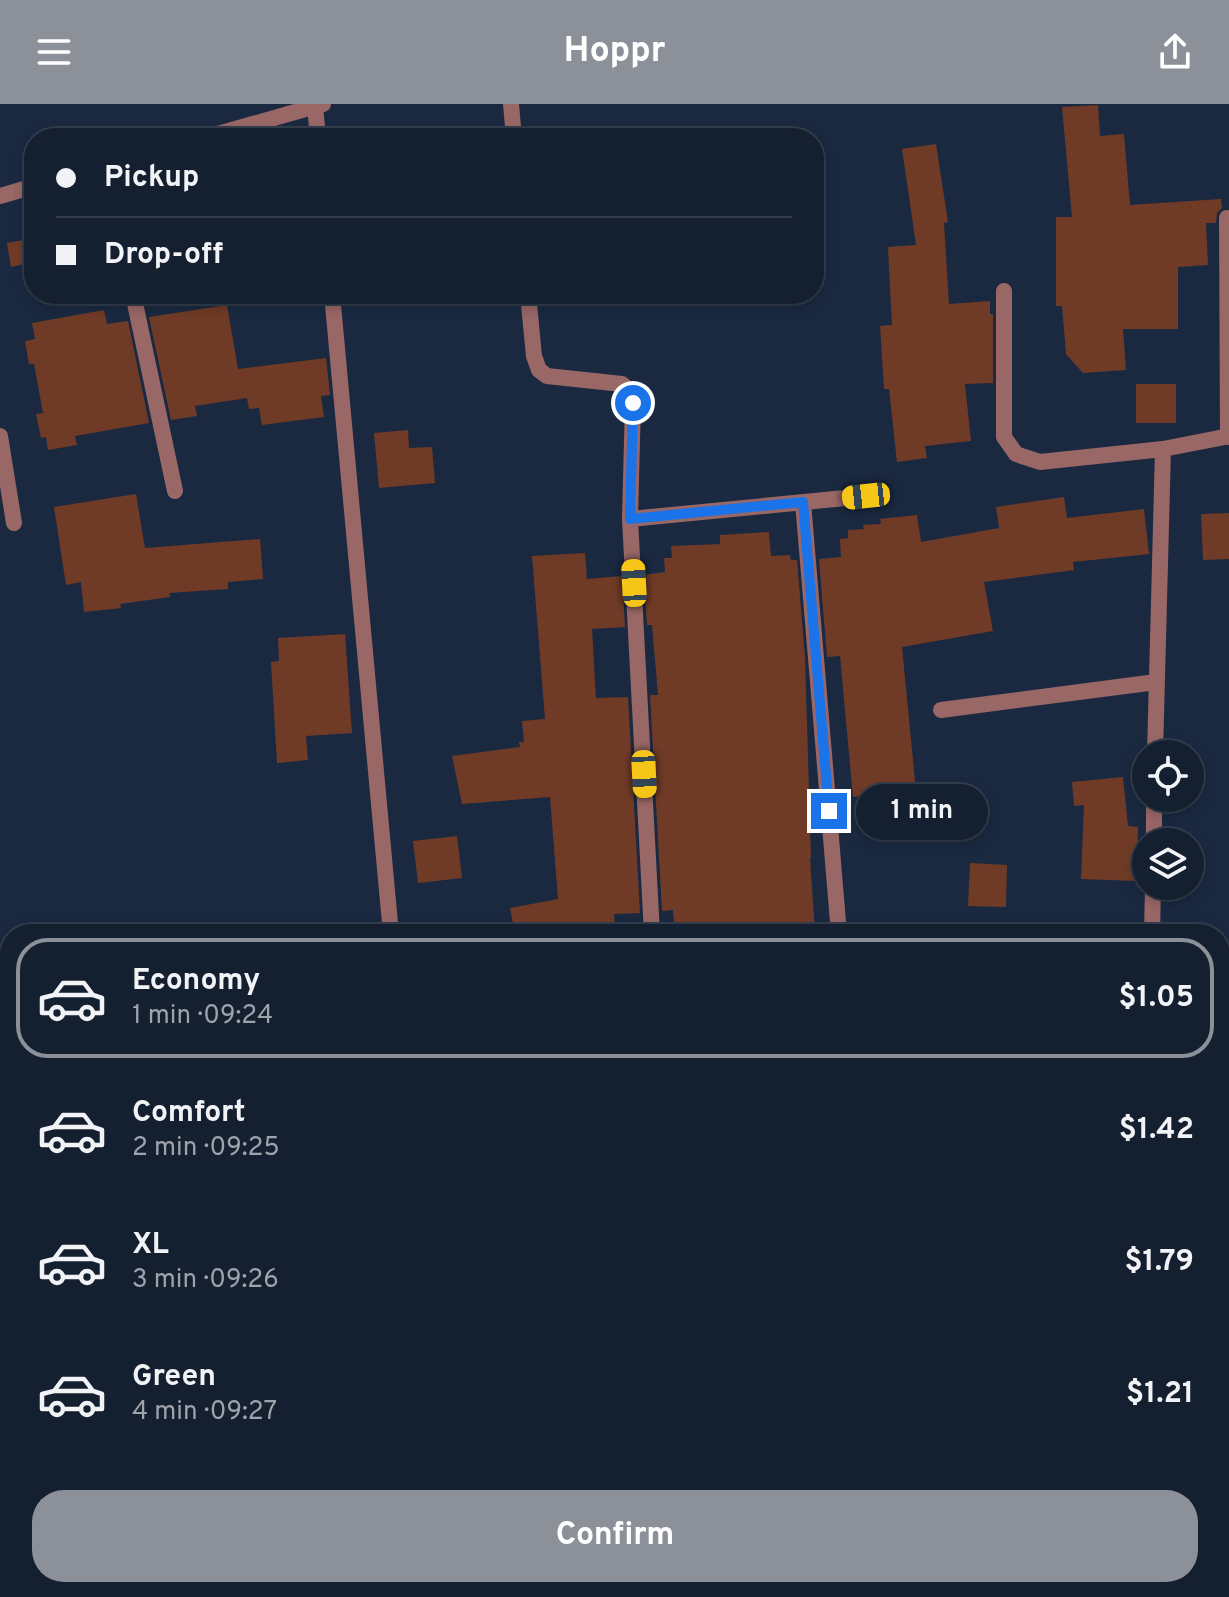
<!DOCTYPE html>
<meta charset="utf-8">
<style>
body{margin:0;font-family:Overpass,sans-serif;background:#1d2738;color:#f1f3f6;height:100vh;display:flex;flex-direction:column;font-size:30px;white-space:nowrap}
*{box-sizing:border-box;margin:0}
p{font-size:26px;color:#9da2ab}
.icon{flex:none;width:44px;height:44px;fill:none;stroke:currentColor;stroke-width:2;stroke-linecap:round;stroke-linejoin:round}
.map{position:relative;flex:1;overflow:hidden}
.side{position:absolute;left:0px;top:820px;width:1230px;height:674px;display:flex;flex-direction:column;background:#141f30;border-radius:32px 32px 0 0;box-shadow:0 4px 12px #0003,0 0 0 2px #333d4c}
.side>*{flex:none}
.top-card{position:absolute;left:24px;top:24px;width:800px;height:176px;border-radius:32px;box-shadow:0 4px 12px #0003,0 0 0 2px #333d4c;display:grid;align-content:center;height:176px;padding:0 32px;background:#141f30}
.tools{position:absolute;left:1132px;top:636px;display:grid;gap:16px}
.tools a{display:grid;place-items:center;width:72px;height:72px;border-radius:50%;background:#141f30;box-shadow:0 4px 12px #0003,0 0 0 2px #333d4c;font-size:40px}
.end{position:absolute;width:36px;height:36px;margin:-18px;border:10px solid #1a73e8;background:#fff;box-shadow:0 0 0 4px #fff}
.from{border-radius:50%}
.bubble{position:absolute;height:56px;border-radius:28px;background:#141f30;box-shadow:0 4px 12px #0003,0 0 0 2px #333d4c;font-size:26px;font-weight:700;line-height:56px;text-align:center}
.car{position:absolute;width:24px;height:48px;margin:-24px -12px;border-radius:10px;box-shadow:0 0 6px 2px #0007;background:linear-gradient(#f5c518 24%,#345 0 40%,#f5c518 0 76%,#345 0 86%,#f5c518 0)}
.top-card b{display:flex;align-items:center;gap:28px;height:76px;font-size:30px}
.top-card b+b{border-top:2px solid #333d4c}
.top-card i{width:20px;height:20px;background:#f1f3f6}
ul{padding:14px 0 0;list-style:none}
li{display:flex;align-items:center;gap:24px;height:120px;margin:0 16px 12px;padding:0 16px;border:4px solid transparent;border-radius:32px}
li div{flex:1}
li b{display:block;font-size:30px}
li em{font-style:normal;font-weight:700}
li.current{border-color:#8c9099}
li>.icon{width:72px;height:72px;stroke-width:1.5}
.button{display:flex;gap:16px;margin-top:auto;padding:16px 32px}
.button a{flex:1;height:92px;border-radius:32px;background:#8c9099;color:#fff;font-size:32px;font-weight:700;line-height:92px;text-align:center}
header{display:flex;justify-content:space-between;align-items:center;height:104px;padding:0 32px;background:#8c9099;color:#fff;font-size:36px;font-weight:700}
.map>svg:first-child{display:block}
</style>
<header><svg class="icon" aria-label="menu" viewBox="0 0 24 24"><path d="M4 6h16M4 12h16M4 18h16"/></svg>Hoppr<svg class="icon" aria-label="share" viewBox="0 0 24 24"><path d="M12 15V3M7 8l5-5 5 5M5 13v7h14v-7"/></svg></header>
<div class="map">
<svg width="1229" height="1493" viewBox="0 0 1229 1493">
<rect width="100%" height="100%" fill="#1a2940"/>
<path fill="#703b26" d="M1098,1L1100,32L1124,30L1130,101L1221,95L1222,104L1217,109L1216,119H1206L1208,161L1178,163V225H1123L1126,266L1083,269L1066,250L1062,202H1056V113H1072L1062,3Z
M936,40L948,118L944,119L949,200L990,197V210H993V279L965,280L971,337L925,342L927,354L897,358L889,285H884L880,222L892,221L888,143L916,141L902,45Z
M34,134V158L11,163L7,139Z
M227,201L238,265L326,254L330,291L321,292L324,313L262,321L259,304L249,305L247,294L195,302L197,312L171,316L149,213Z
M104,206L107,220L128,217L149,319L75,332L77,341L48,346L46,333L41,334L36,310L43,309L34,260H29L25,237L35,235L32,219Z
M1136,280H1176V319H1136Z
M408,326L409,344L432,343L435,379L379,384L374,329Z
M136,390L145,444L260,435L263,475L228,478V485L169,489L170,493L120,500L121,504L84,508L81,478L66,481L54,403Z
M1064,393L1067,414L1144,405L1149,450L1073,458L1074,466L984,478L993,527L902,543L916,687L853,693L840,552L827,553L819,455L841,453L840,435L848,434V426L864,425L863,421L881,420L880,415L917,411L921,438L999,424L996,403Z
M1229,409V455L1203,456L1201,410Z
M769,428L771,452L790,451L791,456H797L805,554L811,754H810L815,829L675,830L673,806L662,807L650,591H658L652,521H647L644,471L665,468L664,454H672L671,442L720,440V431Z
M585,449L587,475L622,472L625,523L592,525L596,594L628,593L640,809L614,810L615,830H515L510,804L558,795L550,693L462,700L452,652L520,643L519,638H524L522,617L545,615L532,452Z
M345,530L352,629L306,632L308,656L277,659L271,558L279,557L278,534Z
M1123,673L1128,722L1138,723L1137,777L1081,775L1084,701L1074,702L1072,678Z
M457,732L462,774L418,779L413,737Z
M970,759L1007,761L1006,803L968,802Z"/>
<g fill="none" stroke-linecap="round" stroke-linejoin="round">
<path stroke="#986766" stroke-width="16" d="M511,0L514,34
M315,2L318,34
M204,34L323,0
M0,92L34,82
M1227,114L1228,333
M1004,187V333L1016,350L1040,358L1163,345L1229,332
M133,190L175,387
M332,190L391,830
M528,190L534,252L539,266L547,272L622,280L629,286L633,299L630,415L652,830
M0,332L14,419
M803,398L839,830
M630,415L866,392
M941,606L1156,578
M1155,650L1163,345
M1154,738V694
M1152,830L1153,782
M1220,1013L1229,1011
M1220,1286L1229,1284
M516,1484L518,1493"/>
</g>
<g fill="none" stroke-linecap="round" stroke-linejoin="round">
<path stroke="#1a73e8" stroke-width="10" d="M633,299L630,415L803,398L829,707"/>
</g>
</svg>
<div class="tools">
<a><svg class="icon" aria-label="locate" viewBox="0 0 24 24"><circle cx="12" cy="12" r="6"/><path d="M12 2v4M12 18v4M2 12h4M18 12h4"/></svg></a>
<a><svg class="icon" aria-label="layers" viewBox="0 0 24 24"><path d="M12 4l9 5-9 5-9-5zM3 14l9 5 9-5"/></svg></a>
</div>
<i class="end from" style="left:633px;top:299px"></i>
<i class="end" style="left:829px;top:707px"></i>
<div class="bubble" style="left:856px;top:680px;width:132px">1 min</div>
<i class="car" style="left:866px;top:392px;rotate:264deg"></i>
<i class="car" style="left:634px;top:479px;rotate:357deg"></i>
<i class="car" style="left:644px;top:670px;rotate:177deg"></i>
<div class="top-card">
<b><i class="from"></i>Pickup</b>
<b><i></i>Drop-off</b>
</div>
<section class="side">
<ul>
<li class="current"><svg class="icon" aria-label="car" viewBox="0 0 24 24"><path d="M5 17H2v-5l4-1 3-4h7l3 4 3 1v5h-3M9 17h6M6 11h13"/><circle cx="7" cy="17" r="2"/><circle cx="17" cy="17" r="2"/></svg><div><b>Economy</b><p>1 min · 09:24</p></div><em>$1.05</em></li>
<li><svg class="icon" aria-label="car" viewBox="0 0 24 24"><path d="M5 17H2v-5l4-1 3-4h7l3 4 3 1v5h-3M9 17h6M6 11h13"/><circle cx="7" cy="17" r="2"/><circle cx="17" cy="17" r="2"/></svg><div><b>Comfort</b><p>2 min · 09:25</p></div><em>$1.42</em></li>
<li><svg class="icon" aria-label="car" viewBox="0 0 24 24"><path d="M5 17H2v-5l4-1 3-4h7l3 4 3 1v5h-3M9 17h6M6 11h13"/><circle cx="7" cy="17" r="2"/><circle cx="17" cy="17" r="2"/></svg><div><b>XL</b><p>3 min · 09:26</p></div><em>$1.79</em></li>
<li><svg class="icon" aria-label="car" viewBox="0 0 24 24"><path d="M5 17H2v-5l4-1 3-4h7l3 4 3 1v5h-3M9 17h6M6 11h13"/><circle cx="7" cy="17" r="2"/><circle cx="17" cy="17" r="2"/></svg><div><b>Green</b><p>4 min · 09:27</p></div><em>$1.21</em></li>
</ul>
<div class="button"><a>Confirm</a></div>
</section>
</div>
